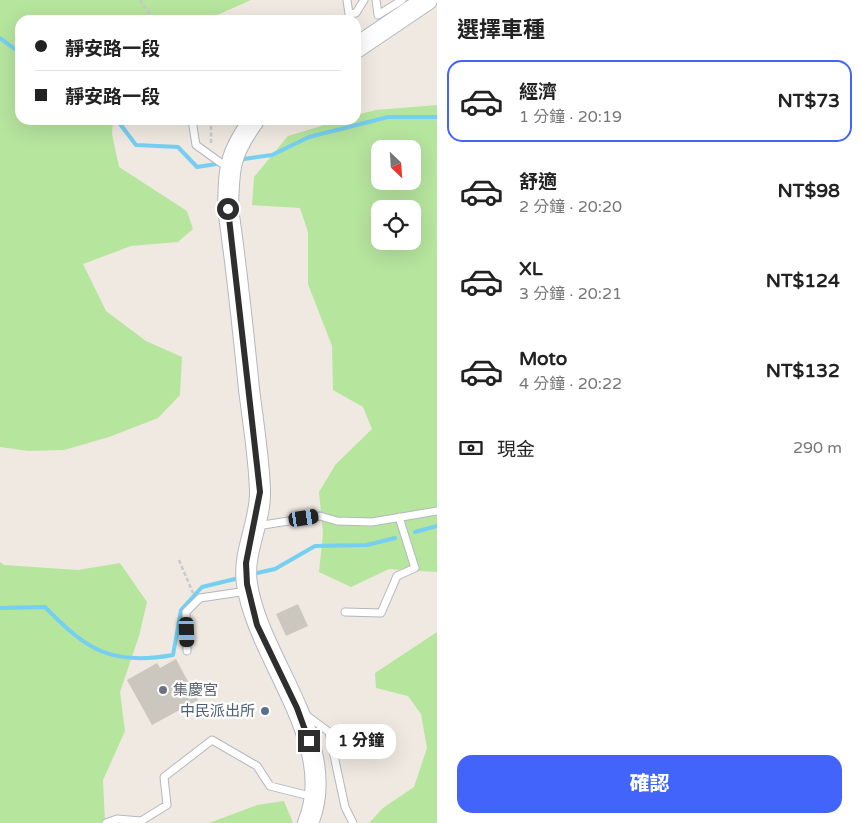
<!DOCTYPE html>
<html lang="zh-TW">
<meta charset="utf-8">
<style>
body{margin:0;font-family:"Varela Round","Noto Sans TC",sans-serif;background:#f2f2f2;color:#222;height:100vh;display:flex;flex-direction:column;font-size:19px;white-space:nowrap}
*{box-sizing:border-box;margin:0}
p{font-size:16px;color:#767676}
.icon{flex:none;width:28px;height:28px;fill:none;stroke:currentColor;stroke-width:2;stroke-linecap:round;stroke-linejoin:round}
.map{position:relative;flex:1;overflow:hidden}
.details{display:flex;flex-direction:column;background:#fff;width:425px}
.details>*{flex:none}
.top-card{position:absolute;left:15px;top:15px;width:346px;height:110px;border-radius:15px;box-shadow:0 5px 20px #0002;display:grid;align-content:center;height:110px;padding:0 20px;background:#fff}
.needle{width:32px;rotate:155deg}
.buttons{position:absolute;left:371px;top:140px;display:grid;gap:10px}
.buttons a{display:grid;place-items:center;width:50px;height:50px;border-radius:10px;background:#fff;box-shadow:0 5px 20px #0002;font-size:25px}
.end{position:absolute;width:22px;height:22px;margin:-11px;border:6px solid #2e2e2e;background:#fff;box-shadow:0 0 0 2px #fff}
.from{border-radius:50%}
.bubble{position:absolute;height:35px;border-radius:15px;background:#fff;box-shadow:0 5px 20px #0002;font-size:16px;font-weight:800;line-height:35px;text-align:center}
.car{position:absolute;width:15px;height:30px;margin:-15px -8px;border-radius:6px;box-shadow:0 0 4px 1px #0007;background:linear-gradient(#222 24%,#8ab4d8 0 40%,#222 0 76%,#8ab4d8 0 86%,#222 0)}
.top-card b{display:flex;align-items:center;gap:18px;height:48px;font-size:19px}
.top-card b+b{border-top:1px solid #e0e0e0}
.top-card i{width:12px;height:12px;background:#222}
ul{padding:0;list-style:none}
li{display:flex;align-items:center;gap:15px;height:82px;margin:0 10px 8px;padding:0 10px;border:2px solid transparent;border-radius:15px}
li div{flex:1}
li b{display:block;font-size:19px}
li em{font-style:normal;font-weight:800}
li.selected{border-color:#4264fb}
li>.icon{width:45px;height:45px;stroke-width:1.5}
h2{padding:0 20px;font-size:22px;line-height:60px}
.pay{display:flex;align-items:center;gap:12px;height:55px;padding:0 20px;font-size:19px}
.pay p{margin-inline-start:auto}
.button{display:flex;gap:10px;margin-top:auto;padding:10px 20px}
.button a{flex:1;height:58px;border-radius:15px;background:#4264fb;color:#fff;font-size:20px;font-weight:800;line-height:58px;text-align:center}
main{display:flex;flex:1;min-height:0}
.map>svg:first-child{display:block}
</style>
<main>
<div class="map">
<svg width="437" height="823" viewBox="0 0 437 823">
<rect width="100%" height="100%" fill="#efe9e1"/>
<path fill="#b6e59e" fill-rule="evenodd" d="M0,0H251L206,20H20V120H113L112,134L119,167L187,211L193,229L178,242L131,246L83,264L106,311L146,341L182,357L180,395L158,418L109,437L64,450L28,451L0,447Z
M437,105V572L389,569L351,587L319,572L323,533L319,492L336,464L372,429L363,407L333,390L332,346L308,284V232L300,208L252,205L254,177L288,136L341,120H356V115L376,110ZM380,149H412V181H380ZM380,209H412V241H380Z
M0,562L4,565L78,570L120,563L147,602L139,636L120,692L125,731L103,780L105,823H0Z
M437,632V823H369L383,808L414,787L427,748L421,714L408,696L376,688L375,673Z
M284,801L293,823H209L257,805Z"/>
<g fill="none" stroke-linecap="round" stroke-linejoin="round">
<path stroke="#75cff0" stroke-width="4" d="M0,38L20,53
M117,120L136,145L178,147L197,167L216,164
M244,159L272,155L309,137L388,117H437
M415,532L437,526
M257,573L275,569L315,546L367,545L395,538
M0,608L45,607C87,650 111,666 173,655L181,610L202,587L235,579"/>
</g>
<path fill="#cbc7bf" d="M298,604L308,626L286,636L276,614Z
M176,659L198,700L152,725L127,680L157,663L160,668Z"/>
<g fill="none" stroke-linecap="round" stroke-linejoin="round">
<g stroke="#b4b7c1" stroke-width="9">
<path id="lane" d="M347,0L349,14L356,13L364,0
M376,0L378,15L402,0
M192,120L196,145L228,168
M257,526L320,516L337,521L372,522L437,511
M345,612L381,613L397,576L415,568L399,517
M187,651L186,612L200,598L247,591
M306,715L329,732L345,807L353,823
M106,823L117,819L141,821L167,805L164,777L212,740L257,766L270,786L314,797"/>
</g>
<g stroke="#b4b7c1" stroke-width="22">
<path id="secondary" d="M356,48L427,0
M254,120C229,155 229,167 228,209C237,269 243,329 249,389C253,422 259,457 260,491C261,522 242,552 247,584C258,659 341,744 308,823"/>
</g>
<path stroke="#c9c9c9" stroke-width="2.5" stroke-dasharray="4 2.5" stroke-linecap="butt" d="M140,0L154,20
M211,143V120
M179,560L193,593"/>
<use href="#lane" stroke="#fff" stroke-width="7"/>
<use href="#secondary" stroke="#fff" stroke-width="20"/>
</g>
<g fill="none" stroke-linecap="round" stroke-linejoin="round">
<path stroke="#2e2e2e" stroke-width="6" d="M228,209L260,492L246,563L247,584L257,625L297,708L309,741"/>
</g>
<circle fill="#6b7280" stroke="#fff" stroke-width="2" cx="163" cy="690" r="5"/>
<circle fill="#5c6f8a" stroke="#fff" stroke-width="2" cx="265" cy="711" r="5"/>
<g text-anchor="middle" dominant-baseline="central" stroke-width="4.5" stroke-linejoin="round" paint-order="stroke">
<g font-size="15" fill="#5b616d" stroke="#fff" text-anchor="start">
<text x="173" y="690">集慶宮</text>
</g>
<g font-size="15" fill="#4e5e75" stroke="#fff" text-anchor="end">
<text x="255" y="711">中民派出所</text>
</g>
</g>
</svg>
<div class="buttons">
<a><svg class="needle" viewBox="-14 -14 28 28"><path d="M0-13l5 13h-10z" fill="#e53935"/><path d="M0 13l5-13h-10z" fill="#767676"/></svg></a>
<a><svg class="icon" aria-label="locate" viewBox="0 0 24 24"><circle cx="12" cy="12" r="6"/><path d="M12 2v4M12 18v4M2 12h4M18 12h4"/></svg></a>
</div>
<i class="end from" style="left:228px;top:209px"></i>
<i class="end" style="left:309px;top:741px"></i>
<div class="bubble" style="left:326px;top:724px;width:70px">1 分鐘</div>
<i class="car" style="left:304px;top:518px;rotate:81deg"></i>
<i class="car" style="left:187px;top:632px;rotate:178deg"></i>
<div class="top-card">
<b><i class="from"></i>靜安路一段</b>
<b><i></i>靜安路一段</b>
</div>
</div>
<section class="details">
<h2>選擇車種</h2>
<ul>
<li class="selected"><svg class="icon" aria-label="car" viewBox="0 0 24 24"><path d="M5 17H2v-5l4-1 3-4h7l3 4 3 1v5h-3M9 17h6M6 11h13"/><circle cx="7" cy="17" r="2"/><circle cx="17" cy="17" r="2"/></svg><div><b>經濟</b><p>1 分鐘 · 20:19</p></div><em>NT$73</em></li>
<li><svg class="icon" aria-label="car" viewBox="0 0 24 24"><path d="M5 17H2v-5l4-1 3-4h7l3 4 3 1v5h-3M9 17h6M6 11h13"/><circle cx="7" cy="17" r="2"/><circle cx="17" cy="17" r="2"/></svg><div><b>舒適</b><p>2 分鐘 · 20:20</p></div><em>NT$98</em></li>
<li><svg class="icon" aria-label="car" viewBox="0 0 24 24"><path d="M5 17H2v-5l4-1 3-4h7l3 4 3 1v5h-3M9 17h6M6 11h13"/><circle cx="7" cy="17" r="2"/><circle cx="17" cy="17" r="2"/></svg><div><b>XL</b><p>3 分鐘 · 20:21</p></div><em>NT$124</em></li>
<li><svg class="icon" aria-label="car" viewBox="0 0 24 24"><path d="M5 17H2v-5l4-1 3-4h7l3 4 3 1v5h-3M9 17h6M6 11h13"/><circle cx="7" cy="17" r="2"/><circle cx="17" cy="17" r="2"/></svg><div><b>Moto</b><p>4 分鐘 · 20:22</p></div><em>NT$132</em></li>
</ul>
<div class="pay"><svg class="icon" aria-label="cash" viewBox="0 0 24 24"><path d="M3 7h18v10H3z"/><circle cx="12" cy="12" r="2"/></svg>現金<p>290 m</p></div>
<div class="button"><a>確認</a></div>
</section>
</main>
